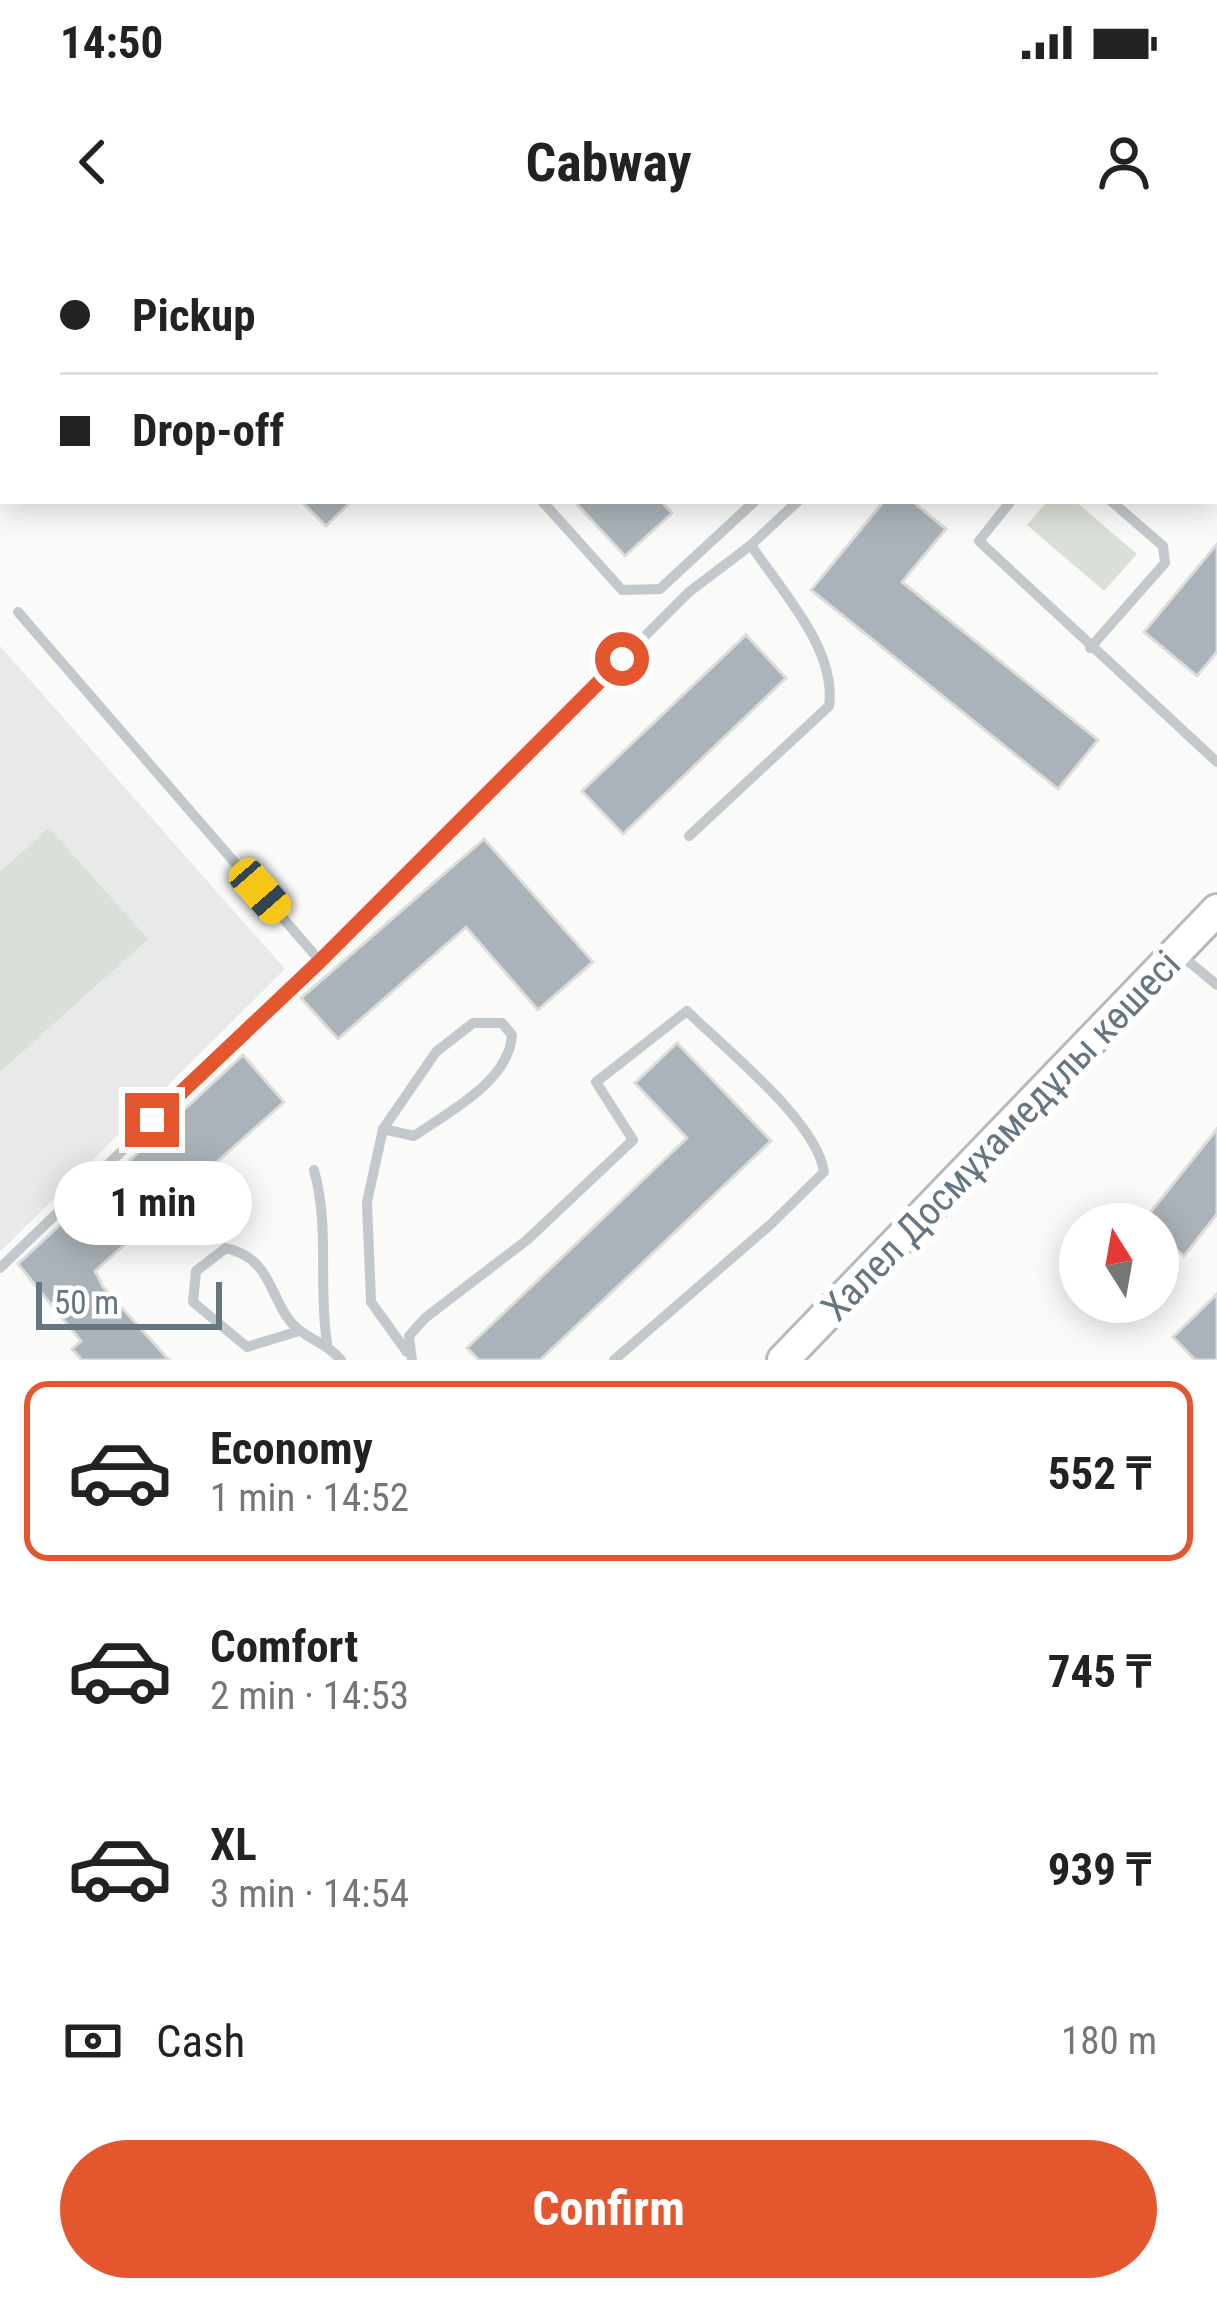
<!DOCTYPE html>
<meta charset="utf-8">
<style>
body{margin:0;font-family:"Roboto Condensed",sans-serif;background:#f2f2f2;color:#222;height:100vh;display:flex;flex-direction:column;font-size:45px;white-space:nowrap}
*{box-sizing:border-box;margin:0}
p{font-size:39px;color:#767676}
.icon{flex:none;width:66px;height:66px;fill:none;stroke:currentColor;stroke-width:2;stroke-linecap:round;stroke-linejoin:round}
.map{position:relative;height:1120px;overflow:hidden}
.drawer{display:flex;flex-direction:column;background:#fff;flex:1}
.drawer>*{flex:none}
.guide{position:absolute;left:0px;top:0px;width:1218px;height:264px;box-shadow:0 6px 30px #0003;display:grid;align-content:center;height:264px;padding:0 60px;background:#fff}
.needle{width:78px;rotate:349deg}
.fabs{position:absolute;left:1059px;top:963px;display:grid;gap:24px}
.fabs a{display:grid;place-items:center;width:120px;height:120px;border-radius:50%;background:#fff;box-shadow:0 6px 30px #0003;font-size:60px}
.scale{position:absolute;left:36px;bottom:30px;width:186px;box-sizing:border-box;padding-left:12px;border:6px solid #657683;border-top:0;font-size:33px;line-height:42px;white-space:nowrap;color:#657683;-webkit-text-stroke:9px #fff;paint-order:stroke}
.end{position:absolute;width:54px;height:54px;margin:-27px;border:15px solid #e4572e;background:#fff;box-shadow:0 0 0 6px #fff}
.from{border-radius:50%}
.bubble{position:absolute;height:84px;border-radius:42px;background:#fff;box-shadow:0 6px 30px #0003;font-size:39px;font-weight:700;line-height:84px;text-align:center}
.car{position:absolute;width:36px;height:72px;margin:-36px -18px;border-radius:15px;box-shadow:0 0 9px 3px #0007;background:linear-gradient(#f5c518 24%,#345 0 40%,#f5c518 0 76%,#345 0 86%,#f5c518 0)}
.guide b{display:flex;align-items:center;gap:42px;height:114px;font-size:45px}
.guide b+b{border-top:3px solid #e0e0e0}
.guide i{width:30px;height:30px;background:#222}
ul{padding:21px 0 0;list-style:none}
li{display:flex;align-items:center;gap:36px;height:180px;margin:0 24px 18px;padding:0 36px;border:6px solid transparent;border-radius:24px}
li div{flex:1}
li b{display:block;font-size:45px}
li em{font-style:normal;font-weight:700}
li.active{border-color:#e4572e}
li>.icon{width:108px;height:108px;stroke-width:1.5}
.pay{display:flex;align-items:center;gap:30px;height:132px;padding:0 60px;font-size:45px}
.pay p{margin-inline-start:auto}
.primary-button{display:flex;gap:24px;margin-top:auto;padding:24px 60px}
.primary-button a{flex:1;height:138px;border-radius:72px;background:#e4572e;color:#fff;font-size:48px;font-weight:700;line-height:138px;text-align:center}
.status{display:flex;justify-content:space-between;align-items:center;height:84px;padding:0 60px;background:#fff;direction:ltr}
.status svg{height:33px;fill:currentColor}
header{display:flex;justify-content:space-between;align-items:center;height:156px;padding:0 60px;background:#fff;font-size:54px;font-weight:700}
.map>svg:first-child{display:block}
</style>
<div class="status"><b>14:50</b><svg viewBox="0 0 49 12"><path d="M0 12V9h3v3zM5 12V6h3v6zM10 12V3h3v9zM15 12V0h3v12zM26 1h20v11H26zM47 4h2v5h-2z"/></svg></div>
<header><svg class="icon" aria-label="back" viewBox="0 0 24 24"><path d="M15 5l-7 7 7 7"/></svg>Cabway<svg class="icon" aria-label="person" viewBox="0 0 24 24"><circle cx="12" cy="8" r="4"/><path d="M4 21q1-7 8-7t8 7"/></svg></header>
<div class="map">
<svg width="1217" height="1120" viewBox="0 0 1217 1120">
<rect width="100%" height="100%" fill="#fafaf8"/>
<path fill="#e8e9e9" d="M0,406L285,729L0,1012Z"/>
<path fill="#dadfd7" d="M1048,261H1075L1137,314L1104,351L1027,285Z
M49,588L148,699L0,832V632Z"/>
<path fill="#aab3b9" stroke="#dcdcda" stroke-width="3" d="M301,261H352L326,286Z
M574,261H661L672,273L625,316Z
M884,261H912L946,289L902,342L1098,500L1058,549L811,350Z
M1217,304V412L1197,436L1144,392Z
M746,395L786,438L623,594L582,551Z
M484,599L593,722L538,770L466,687L338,799L301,758Z
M677,803L771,901L540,1120H479L467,1108L687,898L635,843Z
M243,815L284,862L95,1031L103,1047L169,1120H82L72,1109L81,1101L18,1024Z
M1217,889V974L1184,1016L1158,996V984H1141Z
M1217,1054V1120H1195L1173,1097Z"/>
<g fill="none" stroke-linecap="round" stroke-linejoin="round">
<g stroke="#b3babf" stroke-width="36">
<path id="secondary" d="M1167,0L1170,3
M1215,39L1217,40
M783,1120L1217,670"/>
</g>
<path stroke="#bbbfc2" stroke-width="4.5" stroke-dasharray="6 6" stroke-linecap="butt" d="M1215,89L1217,91"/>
<path stroke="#c3c8cc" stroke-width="10" d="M753,0L755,3
M399,3L402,0
M1088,3L1091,0
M1215,123L1217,125
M542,261L622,350L660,349L755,261
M1011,261L979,301L1217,522
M18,372L320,721L689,352L751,305L798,261
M1090,408L1165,323L1163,306L1111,261
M689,596L829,466C837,409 781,351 751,305
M1181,715L1217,745
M383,889L414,896C450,871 509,841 512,795L502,783H473L436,812L383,889L367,962L371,1062L407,1112
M314,930C330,987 318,1045 327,1103
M0,1028L320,721
M299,1091L247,1107L193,1062L196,1031L226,1008C278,1020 268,1069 302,1092C317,1103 328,1105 341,1120
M412,1120L409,1096L425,1078L527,1000L633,900L596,842L687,771C724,808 817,881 824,932L770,985L614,1120"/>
<use href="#secondary" stroke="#fff" stroke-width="30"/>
</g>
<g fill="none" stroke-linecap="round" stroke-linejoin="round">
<path stroke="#e4572e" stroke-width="15" d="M152,880L320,721L622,419"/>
</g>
<g text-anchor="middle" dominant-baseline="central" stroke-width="12" stroke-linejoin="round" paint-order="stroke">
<g font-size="39" fill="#657683" stroke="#fff">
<text transform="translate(1001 896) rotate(-46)">Халел Досмұхамедұлы көшесі</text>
</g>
</g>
</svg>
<div class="fabs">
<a><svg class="needle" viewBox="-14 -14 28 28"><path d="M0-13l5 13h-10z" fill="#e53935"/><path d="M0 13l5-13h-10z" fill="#767676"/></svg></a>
</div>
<div class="scale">50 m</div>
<i class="end from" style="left:622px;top:419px"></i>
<i class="end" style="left:152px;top:880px"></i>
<div class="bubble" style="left:54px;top:921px;width:198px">1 min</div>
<i class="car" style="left:260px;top:651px;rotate:139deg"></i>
<div class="guide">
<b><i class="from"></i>Pickup</b>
<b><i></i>Drop-off</b>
</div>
</div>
<section class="drawer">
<ul>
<li class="active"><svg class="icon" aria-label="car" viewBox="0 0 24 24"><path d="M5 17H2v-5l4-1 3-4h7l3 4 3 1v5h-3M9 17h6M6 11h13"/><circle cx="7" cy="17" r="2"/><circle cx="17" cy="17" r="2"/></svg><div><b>Economy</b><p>1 min · 14:52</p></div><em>552 ₸</em></li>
<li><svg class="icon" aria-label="car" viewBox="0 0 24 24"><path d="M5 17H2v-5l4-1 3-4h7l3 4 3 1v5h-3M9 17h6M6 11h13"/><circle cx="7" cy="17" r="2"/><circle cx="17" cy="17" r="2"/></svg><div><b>Comfort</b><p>2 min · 14:53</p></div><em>745 ₸</em></li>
<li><svg class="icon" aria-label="car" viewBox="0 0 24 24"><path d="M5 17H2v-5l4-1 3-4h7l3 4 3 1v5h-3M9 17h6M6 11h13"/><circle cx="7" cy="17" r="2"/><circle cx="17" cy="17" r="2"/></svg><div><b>XL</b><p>3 min · 14:54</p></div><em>939 ₸</em></li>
</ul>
<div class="pay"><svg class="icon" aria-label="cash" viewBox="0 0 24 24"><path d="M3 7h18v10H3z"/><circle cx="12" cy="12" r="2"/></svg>Cash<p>180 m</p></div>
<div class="primary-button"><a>Confirm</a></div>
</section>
